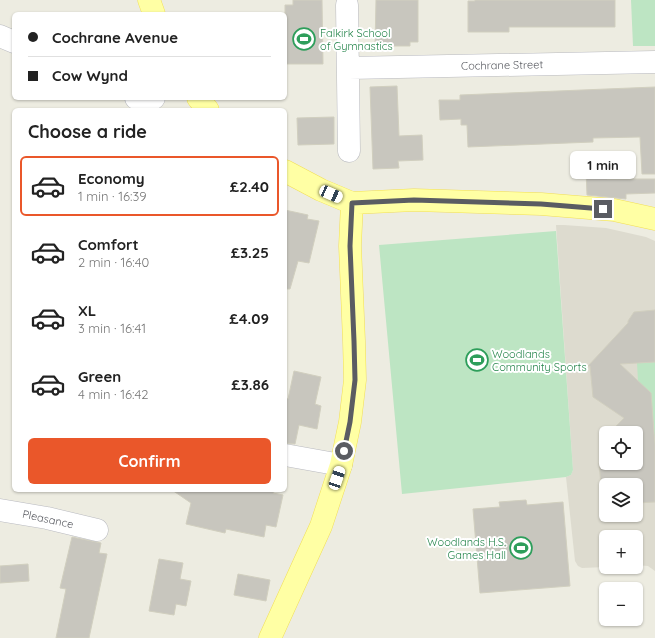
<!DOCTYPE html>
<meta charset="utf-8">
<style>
body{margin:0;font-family:Quicksand,sans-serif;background:#f6f6f6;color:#222;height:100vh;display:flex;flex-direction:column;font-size:15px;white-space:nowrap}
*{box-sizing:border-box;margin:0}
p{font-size:13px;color:#767676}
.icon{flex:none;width:22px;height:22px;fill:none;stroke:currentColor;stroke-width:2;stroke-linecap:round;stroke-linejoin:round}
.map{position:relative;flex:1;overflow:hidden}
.side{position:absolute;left:12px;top:108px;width:275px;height:384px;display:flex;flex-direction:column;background:#fff;border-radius:6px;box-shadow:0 1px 3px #0004}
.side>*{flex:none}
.guide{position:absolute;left:12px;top:12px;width:275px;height:88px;border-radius:6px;box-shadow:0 1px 3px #0004;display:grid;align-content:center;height:88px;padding:0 16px;background:#fff}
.tools{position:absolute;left:599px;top:426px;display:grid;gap:8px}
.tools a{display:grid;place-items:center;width:44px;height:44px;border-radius:6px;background:#fff;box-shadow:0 1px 3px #0004;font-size:20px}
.end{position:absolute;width:18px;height:18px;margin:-9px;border:5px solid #5a5c62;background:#fff;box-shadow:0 0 0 2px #fff}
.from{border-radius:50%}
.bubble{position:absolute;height:28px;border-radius:6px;background:#fff;box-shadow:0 1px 3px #0004;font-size:13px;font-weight:700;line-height:28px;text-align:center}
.car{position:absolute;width:12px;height:24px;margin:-12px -6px;border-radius:5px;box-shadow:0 0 3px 1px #0007;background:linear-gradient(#fff 24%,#345 0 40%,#fff 0 76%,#345 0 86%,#fff 0)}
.guide b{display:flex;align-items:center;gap:14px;height:38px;font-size:15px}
.guide b+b{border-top:1px solid #e0e0e0}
.guide i{width:10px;height:10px;background:#222}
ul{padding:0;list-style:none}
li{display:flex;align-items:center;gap:12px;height:60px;margin:0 8px 6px;padding:0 8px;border:2px solid transparent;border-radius:6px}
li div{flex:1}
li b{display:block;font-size:15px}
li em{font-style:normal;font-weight:700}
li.selected{border-color:#ea572a}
li>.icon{width:36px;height:36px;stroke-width:1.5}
h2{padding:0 16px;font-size:18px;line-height:48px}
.primary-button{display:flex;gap:8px;margin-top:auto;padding:8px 16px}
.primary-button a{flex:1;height:46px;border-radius:6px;background:#ea572a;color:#fff;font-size:16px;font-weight:700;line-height:46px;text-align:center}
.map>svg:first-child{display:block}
</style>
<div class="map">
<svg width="655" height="638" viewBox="0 0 655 638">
<rect width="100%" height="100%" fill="#edece1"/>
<path fill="#dddbcf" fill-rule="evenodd" d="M556,225H564L606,228L646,237L655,241V571L648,566L636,565V537H606V567L582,568L578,566L575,561L566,477L571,475L573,470ZM606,433H636V463H606ZM606,485H636V515H606Z"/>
<path fill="#bde5c3" d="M631,0H655V46H633Z
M556,231L573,470L571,475L566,477L402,494L379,245Z
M655,362V474L638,381L637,363Z"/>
<path fill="#c8c6be" stroke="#d1cfbf" d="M293,0H322L323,64H285V5H293Z
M376,0H418V42H410V46H375Z
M475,0H615V27H509V32H468V1H475Z
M397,86L399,136L422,135L423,160L398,161L399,168L373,169L370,87Z
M655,87V174H642L640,137L593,138V142L468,147L467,125H461V119L440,120L439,100H460V95Z
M334,117V144L298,145L297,118Z
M606,169L607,179H655V193L626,194V199L587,195L586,170Z
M285,210L308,215L307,219L319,221L309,263L298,261L290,289H285Z
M655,310V362L620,364L651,393L655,445V502L636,503V485H601L599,463H636V433H609L624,418L593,397L590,366H588L628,323V321L634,312Z
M294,371L321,377L315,404L321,406L317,429L299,425L295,444L285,443V398L288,399Z
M172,490H274L273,493L283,495L276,527L266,525L264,537L226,529L225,533L186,524L191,503Z
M526,500L527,505L563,502L570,586L480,593L473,509L500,507L499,502Z
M72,537L101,543L99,553L107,554L89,638H56L66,589L60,588Z
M159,559L183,563L180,579L191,581L186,606L176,604L174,615L149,611Z
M28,564L29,581L0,583V566Z
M238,574L270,580L266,601L234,595Z"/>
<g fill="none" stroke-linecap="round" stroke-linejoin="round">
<g stroke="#b9bac0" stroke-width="23">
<path id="minor" d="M347,5L349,151
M0,36L14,42
M349,68L655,62
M136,98L139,99L154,98
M285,455L341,465
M0,510L47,518L97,530"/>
</g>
<g stroke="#f2df55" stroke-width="23">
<path id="major" d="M149,0L154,14
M198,98L208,110
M285,171L321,190L352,203L414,200L541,204L614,210L655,219
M270,638L321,526L341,465L350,422L355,380L354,341L350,246L352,203"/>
</g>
<use href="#minor" stroke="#fff" stroke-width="22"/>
<use href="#major" stroke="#ffffa4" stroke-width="22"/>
</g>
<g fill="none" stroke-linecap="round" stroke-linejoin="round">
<path stroke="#5a5c62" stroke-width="5" d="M344,451L350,422L355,380L354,341L350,246L352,203L414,200L541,204L603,209"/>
</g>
<defs>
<g id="stadium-ring" transform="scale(1.15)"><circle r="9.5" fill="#fff" stroke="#2e9e5b" stroke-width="1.5"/><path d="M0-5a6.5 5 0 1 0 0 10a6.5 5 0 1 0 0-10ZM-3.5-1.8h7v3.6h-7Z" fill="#2e9e5b"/></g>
</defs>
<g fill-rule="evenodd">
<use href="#stadium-ring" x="304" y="39"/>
<use href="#stadium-ring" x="477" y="360"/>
<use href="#stadium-ring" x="521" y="548"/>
</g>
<g text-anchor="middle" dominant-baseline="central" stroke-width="4" stroke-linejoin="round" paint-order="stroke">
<g font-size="11" fill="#27864d" stroke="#fff" text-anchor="start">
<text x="320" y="33">Falkirk School<tspan x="320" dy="13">of Gymnastics</tspan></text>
<text x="492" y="354">Woodlands<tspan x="492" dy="13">Community Sports</tspan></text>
<text x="506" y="542" text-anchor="end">Woodlands H.S.<tspan x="506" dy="13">Games Hall</tspan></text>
</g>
<g font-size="11" fill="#5a5c62" stroke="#fff">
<text transform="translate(502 65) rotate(-1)">Cochrane Street</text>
<text transform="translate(48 519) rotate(12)">Pleasance</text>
</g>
</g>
</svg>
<div class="tools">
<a><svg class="icon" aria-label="locate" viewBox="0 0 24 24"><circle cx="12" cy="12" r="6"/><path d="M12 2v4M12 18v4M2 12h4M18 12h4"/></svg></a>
<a><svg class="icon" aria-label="layers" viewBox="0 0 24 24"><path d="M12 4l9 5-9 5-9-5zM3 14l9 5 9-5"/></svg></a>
<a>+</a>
<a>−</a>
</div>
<i class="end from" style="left:344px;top:451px"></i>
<i class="end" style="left:603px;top:209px"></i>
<div class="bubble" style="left:570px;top:151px;width:66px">1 min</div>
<i class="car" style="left:331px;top:194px;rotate:114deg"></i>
<i class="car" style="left:337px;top:478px;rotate:19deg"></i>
<div class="guide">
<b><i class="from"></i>Cochrane Avenue</b>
<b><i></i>Cow Wynd</b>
</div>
<section class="side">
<h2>Choose a ride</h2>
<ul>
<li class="selected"><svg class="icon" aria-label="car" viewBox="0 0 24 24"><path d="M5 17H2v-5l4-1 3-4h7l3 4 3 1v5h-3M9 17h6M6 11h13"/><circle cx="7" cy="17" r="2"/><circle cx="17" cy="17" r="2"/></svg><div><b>Economy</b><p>1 min · 16:39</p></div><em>£2.40</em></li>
<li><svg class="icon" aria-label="car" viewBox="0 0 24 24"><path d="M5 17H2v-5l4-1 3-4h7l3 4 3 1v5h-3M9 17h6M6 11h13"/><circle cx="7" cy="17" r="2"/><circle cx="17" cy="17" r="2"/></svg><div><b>Comfort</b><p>2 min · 16:40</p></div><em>£3.25</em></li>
<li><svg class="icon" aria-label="car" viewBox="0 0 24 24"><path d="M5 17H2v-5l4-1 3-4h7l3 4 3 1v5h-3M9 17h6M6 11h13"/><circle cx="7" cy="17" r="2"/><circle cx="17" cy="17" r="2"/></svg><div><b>XL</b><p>3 min · 16:41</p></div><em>£4.09</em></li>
<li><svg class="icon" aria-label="car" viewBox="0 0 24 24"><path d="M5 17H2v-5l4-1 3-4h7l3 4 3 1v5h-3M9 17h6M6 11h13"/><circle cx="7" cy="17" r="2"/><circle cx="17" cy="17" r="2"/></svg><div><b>Green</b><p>4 min · 16:42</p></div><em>£3.86</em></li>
</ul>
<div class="primary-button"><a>Confirm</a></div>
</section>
</div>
